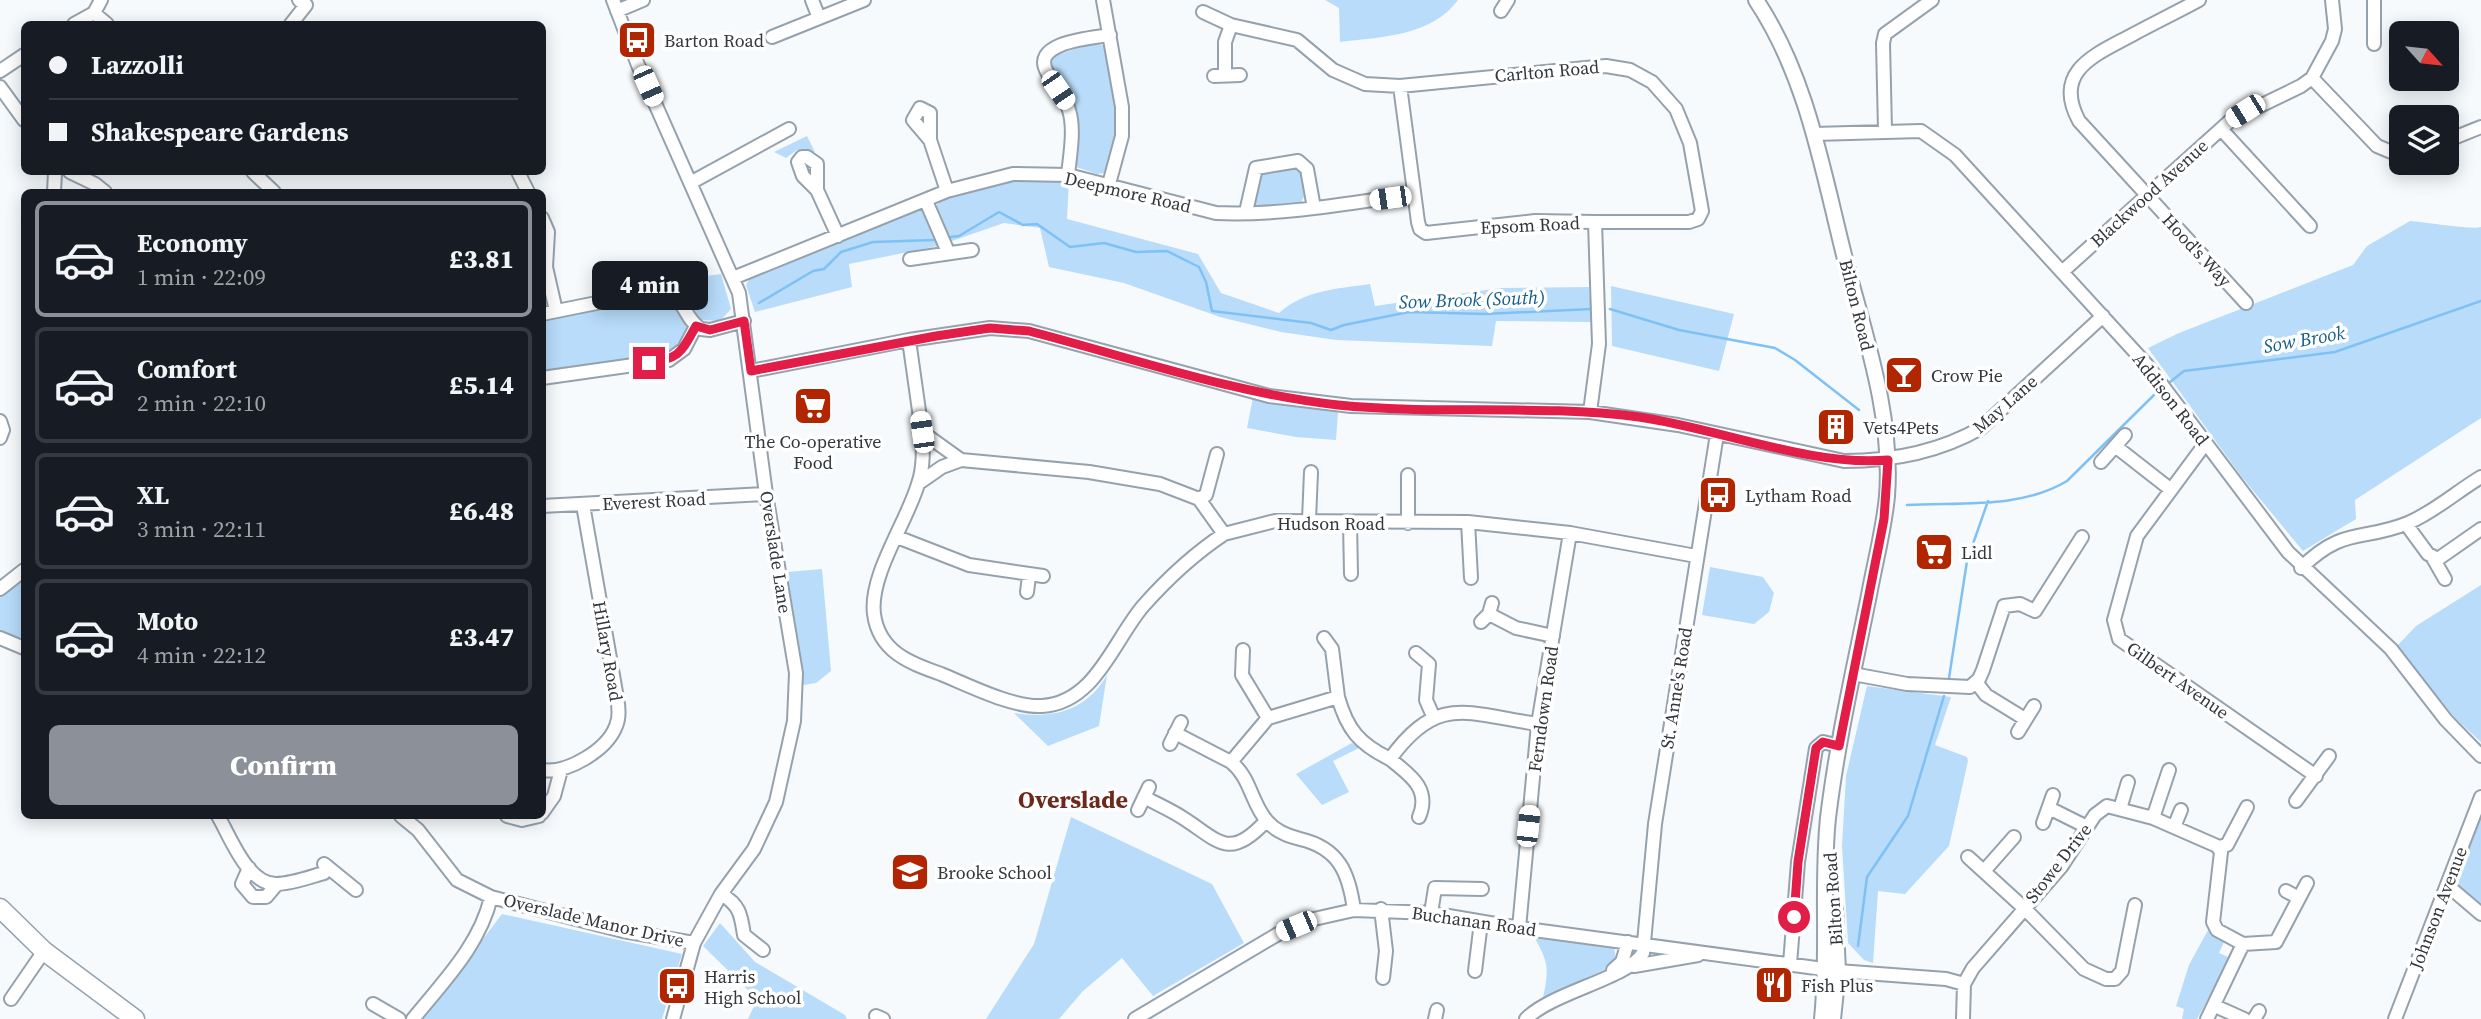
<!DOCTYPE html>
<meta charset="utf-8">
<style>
body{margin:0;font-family:"Source Serif 4",serif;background:#242831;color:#f1f3f6;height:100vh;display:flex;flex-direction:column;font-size:26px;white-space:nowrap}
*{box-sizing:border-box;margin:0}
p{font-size:23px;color:#9ea1a6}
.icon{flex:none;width:38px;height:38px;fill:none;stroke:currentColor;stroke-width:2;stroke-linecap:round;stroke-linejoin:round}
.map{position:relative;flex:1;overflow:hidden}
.drawer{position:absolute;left:21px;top:189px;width:525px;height:630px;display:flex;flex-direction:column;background:#171b24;border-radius:10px;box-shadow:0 4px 18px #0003}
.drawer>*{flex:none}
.guide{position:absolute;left:21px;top:21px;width:525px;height:154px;border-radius:10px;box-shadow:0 4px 18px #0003;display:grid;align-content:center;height:154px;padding:0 28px;background:#171b24}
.needle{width:46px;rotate:117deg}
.controls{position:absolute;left:2389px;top:21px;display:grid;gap:14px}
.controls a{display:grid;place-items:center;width:70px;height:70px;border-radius:10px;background:#171b24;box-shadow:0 4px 18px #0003;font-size:35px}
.end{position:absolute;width:32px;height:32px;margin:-16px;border:9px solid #e11d48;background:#fff;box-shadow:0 0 0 4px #fff}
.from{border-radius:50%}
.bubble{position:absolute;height:49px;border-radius:10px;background:#171b24;box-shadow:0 4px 18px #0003;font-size:23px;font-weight:800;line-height:49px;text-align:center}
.car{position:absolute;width:21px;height:42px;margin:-21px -10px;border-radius:9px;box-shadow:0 0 5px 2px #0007;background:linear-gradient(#fff 24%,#345 0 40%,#fff 0 76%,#345 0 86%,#fff 0)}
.guide b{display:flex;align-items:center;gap:24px;height:66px;font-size:26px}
.guide b+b{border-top:2px solid #363941}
.guide i{width:18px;height:18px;background:#f1f3f6}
ul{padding:12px 0 0;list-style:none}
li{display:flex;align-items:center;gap:21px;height:116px;margin:0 14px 10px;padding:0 14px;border:4px solid #363941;border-radius:10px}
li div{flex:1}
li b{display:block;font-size:26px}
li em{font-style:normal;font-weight:800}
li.selected{border-color:#8c9099}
li>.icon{width:63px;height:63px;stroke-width:1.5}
.action{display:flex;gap:14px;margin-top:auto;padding:14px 28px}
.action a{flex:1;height:80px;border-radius:10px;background:#8c9099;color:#fff;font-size:28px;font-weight:800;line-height:80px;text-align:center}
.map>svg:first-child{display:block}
</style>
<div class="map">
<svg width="2481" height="1019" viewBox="0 0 2481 1019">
<rect width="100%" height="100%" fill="#f7fafc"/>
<path fill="#b8dcfa" d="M1325,0H1458C1432,36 1381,37 1340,42L1339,8Z
M1095,43L1108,47C1113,86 1127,137 1105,173L1097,174L1076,167L1074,103L1052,73L1049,62L1053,56Z
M807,136L815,152L797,150L786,158L774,152Z
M1298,168L1307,191L1300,204L1257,207L1253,204L1262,172Z
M1014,179H1069L1067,219L1198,254L1221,293L1279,313C1305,290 1336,289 1370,284L1375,306L1500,288L1589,287L1592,322L1496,321L1492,346L1336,340L1281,332L1220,317L1124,283L1049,267L1040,228L1004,223L949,242L936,206L941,200Z
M919,208L925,209L938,246L849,264L852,287L755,312L746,285L750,278Z
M2410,221C2426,222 2471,230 2481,227V418L2355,500L2356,519L2303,551L2241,476L2148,348L2179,333L2353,265L2367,246Z
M721,274L731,309L720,321L701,320L681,293L657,282Z
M1611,286L1734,314L1719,371L1612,346Z
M660,296L672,302L686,320L687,332L682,344L664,357L543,374L542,318Z
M1253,397L1338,412L1336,440L1296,437L1247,428Z
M1710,567L1763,577L1774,593L1769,612L1754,624L1702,615Z
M822,569L831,671L816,683L803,685L787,572Z
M24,579V643L0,632V595Z
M2481,585V742L2455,718L2397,646L2416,626Z
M1107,675L1099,726L1048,746L1014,713C1053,719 1086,711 1107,675Z
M1867,686L1951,697L1935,745L1967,757L1968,761L1949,846L1905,894L1878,891L1873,963L1864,960L1848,943L1842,846L1846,776Z
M1352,743L1359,748L1333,761L1349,792L1322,805L1296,774Z
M2481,814V909L2465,897L2455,877Z
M1071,817L1212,884L1244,943L1153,996L1122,958L1083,991L1059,1019H986L1034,944Z
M502,914L682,954L662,1019H422Z
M720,923L755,962L845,1015L847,1019H748L756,1002L748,990L703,946Z
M2208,930L2224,942L2219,953L2230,958L2197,1019H2182L2184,1009L2176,1006L2189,965Z
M1534,937L1614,947L1616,959L1610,967L1543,998C1549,970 1549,962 1534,937Z"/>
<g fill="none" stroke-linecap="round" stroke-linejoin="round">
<path stroke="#80c1f5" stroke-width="2.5" d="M951,237L959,236L999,212L1023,225L1037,224L1070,247L1104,243L1136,252L1167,251L1199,267L1206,282L1212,311L1311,323L1331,330L1344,325L1409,312L1484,314L1591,309
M759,303L813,271L824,269L841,252L873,242L935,240
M1610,309L1679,330L1775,348L1795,360L1859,410
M2170,382L2184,371L2335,352L2481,301
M1907,505C1960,502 2021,509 2067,481L2156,393
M1949,678L1967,561L1988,501
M1858,946L1867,877L1908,816L1944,696"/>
<g stroke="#95a2ad" stroke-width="16">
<path id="minor" d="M613,0L638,65L739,293L766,494L796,673L794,721L776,802L754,849L721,894L694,943L673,1019
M812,0L819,18
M1103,0L1122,107V136L1109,184
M2199,0C2177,12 2154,23 2132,35C2095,55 2052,71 2079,121L2246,303
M617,11L643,0
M1501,11L1508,0
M1203,12L1231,25L1297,40L1333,70L1365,84L1400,86L1606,66L1630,70L1652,82L1676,109L1690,143L1702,211L1698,219L1689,222H1595
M94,13L107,24
M74,24L94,13L101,0
M291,24L306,5L299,0
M772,37L864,0
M2374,44V0
M0,71L24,55
M1225,74V42L1231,25
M1214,76L1240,75
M2312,78L2377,146L2401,156
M1400,86L1418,222L1420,229L1426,233L1535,221L1595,222L1599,344L1590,412
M0,87L24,120
M2221,129L2310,226
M1885,130L1883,43L1885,34L1932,0
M1814,134L1921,131L1955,155L2147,365L2288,552L2391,649L2446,720L2481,756
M930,140L913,120L920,108L930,113V140L947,191
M2446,141L2481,127
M70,172L95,184L105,192
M253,172L274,192
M518,172L528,192
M1068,175C1070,155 1075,129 1069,110C1065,96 1053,85 1047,72C1030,42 1092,38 1110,35
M692,182L789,129
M817,190L803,176L798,162L802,157H807L817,164V190L838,236
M54,192L55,172
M926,201L948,252
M1246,212L1256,168L1298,161L1307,169L1314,208
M542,218L548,232L546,267L556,311
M910,259L972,250
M2062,272L2231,120L2301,86L2312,78L2332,41L2335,29L2332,0
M733,278L947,191L1013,174L1068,175L1216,213C1282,216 1349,203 1414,194
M542,314L656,291C687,293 681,317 701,329L710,330L744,321
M909,340L922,432L961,460L1089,472L1160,484L1199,499L1224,534L1275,521L1468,522L1570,533L1696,556
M751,371L909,340L990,328L1029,331L1269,396L1351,406L1590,412L1678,425L1844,461C1893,461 1939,452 1981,428L2103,316
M542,378L669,360L684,349L696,326
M0,421L3,430L0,438
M922,432C923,449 924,467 918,484C907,522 869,575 874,614C879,652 910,663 941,674C968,685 1013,708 1042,706C1096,703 1114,639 1144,605C1168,578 1194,554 1224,534
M2205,444L2137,536L2114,620L2119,639L2316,776
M2115,446L2170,489
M2101,462L2125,435
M1408,475V523
M919,483L942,467L961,460
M1199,499L1206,495L1217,454
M542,506L766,494
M1309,520L1311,472
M1350,522L1351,574
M1468,522L1471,578
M2406,524L2428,554L2438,559L2481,529
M897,537L969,565L1043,576
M2433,558L2445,579
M2301,568C2344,526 2361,542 2408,523C2434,512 2456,492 2481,477
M0,589L24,570
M1027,592L1029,576
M1489,614L1516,628L1553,636
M1481,622L1489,614L1492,603
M0,638L24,648
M1324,638L1332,649L1338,697
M1243,650L1242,675L1268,718
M1416,653L1429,664L1426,700L1433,716
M1853,674L1907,684L1970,687L1979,679L1983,670L2004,606L2020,604L2035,611L2082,537
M1976,682L1986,695L2025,719
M2018,732L2034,706
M1175,733L1231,762
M1170,744L1181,722
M1390,759C1410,775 1431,789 1419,817
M542,770C567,774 607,750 616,726C620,717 619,708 617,698L583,505
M1144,797C1157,804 1171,810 1183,818C1219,841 1229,861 1266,821
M2296,801L2329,756
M2049,808L2087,827
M2120,809L2128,782
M1138,810L1149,787
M542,813L554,796L561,770
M218,816C230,836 247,884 276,884C291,884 310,877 324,873L328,867
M401,816L418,830L457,880L491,897L623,931L694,943
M507,816L522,820L539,816
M2153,818L2169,770
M2043,823L2053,795
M2174,827L2181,810
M2219,847L2227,845L2247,807
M1968,857L2024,908L2084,969L2106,979H2115L2122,971L2135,905
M324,864L356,890
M249,868L242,884L253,897H266L277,884
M1984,871L2014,837
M2447,885L2481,914
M2286,891L2299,898
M721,894C740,905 741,915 744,935L763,950
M1381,909L1386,951L1383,978
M1354,910C1349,873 1339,848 1300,839C1288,836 1275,831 1267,821C1251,803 1251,778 1231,762L1268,718L1338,697C1347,729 1359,744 1390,759C1438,693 1467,714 1538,724
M1431,913L1435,888L1482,889
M1519,928L1538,724L1570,533
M2243,944L2276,942L2307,883
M1790,964L1798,862L1816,748L1823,742L1839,746
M1634,966L1698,955
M1613,970L1622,962L1628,942
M1475,971L1481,922
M11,999L44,951
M373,1004L399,1019
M2215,1006L2244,1019
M876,1016L883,1019
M413,1019C443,982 480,945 491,897
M1135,1019L1278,934L1314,919L1354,910L1431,913L1519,928L1838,971L1946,979L1964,984
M1435,1019L1437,1010
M1526,1019C1552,992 1629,978 1643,953L1655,824L1717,434
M1963,1019L1964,984L1973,968L2061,867L2095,815L2107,806L2153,818L2217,846L2221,852L2213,922L2217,930L2243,944L2207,1019
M2254,1019L2259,1011
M2395,1019L2481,797"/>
</g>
<g stroke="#95a2ad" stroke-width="18">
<path id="major" d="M1756,0C1808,78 1823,173 1846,263C1866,339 1893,417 1887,496C1884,529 1875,562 1869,595C1854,669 1837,743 1828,818C1821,885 1829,952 1822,1019
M1833,1019L1838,971L1835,909"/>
</g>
<g stroke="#95a2ad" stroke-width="21">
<path id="highway" d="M0,908L44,951L135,1019"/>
</g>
<use href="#minor" stroke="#fff" stroke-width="12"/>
<use href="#major" stroke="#fff" stroke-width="14"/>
<use href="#highway" stroke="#fff" stroke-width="18"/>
</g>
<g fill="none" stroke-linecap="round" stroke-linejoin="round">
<path stroke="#e11d48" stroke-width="9" d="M649,363C681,358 681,352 696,326L710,330L744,321L751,371L936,336L990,328L1029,331C1132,358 1232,393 1338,405C1438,415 1539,404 1639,417C1717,428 1811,467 1888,460L1884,519L1839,746L1823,742L1816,748L1798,862L1794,917"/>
</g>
<defs>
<g id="bus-square" transform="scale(2.0125)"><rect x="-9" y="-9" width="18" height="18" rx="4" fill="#b12601" stroke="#fff"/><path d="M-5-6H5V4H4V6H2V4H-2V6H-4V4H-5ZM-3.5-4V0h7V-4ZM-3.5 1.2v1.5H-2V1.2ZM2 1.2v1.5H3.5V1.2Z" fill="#fff"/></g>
<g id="bar-square" transform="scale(2.0125)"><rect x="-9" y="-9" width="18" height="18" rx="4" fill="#b12601" stroke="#fff"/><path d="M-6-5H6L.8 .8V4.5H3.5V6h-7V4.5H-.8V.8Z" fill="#fff"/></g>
<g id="supermarket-square" transform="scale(2.0125)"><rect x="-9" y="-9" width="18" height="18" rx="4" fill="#b12601" stroke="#fff"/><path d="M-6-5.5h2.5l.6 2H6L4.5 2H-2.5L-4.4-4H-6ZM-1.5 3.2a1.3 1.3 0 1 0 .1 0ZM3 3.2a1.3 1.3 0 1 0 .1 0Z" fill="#fff"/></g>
<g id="building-square" transform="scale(2.0125)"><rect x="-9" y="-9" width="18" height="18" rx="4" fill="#b12601" stroke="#fff"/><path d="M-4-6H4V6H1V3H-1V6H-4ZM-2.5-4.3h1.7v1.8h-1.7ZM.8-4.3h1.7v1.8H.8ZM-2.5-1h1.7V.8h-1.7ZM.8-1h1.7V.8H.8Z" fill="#fff"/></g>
<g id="school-square" transform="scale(2.0125)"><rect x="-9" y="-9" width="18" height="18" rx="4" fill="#b12601" stroke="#fff"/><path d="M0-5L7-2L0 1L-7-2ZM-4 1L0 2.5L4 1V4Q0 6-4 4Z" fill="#fff"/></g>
<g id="restaurant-square" transform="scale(2.0125)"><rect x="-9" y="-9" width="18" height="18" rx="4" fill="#b12601" stroke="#fff"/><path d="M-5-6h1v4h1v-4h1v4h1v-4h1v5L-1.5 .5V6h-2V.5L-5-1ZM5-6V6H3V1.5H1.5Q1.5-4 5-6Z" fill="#fff"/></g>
</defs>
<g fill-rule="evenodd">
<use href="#bus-square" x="637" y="40"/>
<use href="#bar-square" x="1904" y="375"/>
<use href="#supermarket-square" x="813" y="406"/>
<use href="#building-square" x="1836" y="427"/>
<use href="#bus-square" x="1718" y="495"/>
<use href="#supermarket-square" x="1934" y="552"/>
<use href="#school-square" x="910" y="872"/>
<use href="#restaurant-square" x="1774" y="985"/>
<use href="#bus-square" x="677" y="986"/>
</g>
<g text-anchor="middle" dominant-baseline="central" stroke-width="7" stroke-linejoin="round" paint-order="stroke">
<g font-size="18" fill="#32373c" stroke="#fff" text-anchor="start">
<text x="664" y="40">Barton Road</text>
<text x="1931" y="375">Crow Pie</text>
<text x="1863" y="427">Vets4Pets</text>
<text x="813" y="441" text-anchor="middle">The Co-operative<tspan x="813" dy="21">Food</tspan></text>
<text x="1745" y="495">Lytham Road</text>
<text x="1961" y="552">Lidl</text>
<text x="937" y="872">Brooke School</text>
<text x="704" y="976">Harris<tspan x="704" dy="21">High School</tspan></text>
<text x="1801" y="985">Fish Plus</text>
</g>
<g font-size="18" fill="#32373c" stroke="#fff">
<text transform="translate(1547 71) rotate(-5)">Carlton Road</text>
<text transform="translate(1128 192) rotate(13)">Deepmore Road</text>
<text transform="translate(2149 193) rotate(-42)">Blackwood Avenue</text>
<text transform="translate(1530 225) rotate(-3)">Epsom Road</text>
<text transform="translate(2197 250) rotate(47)">Hood's Way</text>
<text transform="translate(1857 305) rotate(76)">Bilton Road</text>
<text transform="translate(2171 399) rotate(52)">Addison Road</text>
<text transform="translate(2005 404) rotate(-41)">May Lane</text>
<text transform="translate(654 501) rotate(-3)">Everest Road</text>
<text x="1331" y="523">Hudson Road</text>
<text transform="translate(776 552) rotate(81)">Overslade Lane</text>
<text transform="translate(608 651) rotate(80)">Hillary Road</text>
<text transform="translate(2178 680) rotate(35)">Gilbert Avenue</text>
<text transform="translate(1676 688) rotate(-81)">St. Anne's Road</text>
<text transform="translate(1543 709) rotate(-82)">Ferndown Road</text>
<text transform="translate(2058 863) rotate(-52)">Stowe Drive</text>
<text transform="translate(1833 899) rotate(-94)">Bilton Road</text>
<text transform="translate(2438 908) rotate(-69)">Johnson Avenue</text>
<text transform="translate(594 920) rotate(13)">Overslade Manor Drive</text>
<text transform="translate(1474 921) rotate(8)">Buchanan Road</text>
</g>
<g font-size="19" font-style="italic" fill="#135d8d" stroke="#fff">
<text transform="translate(1472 299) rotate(-2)">Sow Brook (South)</text>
<text transform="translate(2304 339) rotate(-10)">Sow Brook</text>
</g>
<g font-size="24" font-weight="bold" fill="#6d291b" stroke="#fff">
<text x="1073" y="799">Overslade</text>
</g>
</g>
</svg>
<div class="controls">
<a><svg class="needle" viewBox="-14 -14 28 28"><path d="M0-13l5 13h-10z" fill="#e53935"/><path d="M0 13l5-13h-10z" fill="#9ea1a6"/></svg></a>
<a><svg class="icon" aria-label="layers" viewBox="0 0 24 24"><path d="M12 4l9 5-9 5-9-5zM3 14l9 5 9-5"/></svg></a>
</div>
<i class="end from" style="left:1794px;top:917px"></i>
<i class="end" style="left:649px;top:363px"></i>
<div class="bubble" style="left:592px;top:261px;width:116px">4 min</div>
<i class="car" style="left:648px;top:86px;rotate:156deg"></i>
<i class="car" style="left:1058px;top:90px;rotate:146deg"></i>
<i class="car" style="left:2245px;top:111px;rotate:238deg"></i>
<i class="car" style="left:1390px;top:198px;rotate:262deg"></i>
<i class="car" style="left:922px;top:432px;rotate:352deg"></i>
<i class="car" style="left:1528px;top:826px;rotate:6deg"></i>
<i class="car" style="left:1296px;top:926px;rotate:247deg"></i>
<div class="guide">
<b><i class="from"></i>Lazzolli</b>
<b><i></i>Shakespeare Gardens</b>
</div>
<section class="drawer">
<ul>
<li class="selected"><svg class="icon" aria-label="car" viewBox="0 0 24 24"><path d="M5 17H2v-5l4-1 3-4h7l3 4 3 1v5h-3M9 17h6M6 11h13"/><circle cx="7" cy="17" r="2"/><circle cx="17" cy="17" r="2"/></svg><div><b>Economy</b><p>1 min · 22:09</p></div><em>£3.81</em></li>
<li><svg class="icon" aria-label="car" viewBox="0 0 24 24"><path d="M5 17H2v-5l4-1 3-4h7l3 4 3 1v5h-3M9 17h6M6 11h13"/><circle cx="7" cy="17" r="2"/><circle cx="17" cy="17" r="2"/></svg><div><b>Comfort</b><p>2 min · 22:10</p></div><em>£5.14</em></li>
<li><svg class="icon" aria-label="car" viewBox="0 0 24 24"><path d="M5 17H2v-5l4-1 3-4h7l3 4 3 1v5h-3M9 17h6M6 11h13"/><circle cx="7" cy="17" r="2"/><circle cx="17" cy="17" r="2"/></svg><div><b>XL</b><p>3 min · 22:11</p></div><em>£6.48</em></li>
<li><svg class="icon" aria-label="car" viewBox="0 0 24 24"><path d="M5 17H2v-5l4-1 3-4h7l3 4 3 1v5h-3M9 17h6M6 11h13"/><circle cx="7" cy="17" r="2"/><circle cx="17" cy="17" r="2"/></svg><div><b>Moto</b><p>4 min · 22:12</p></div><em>£3.47</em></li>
</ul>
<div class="action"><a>Confirm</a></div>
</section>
</div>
